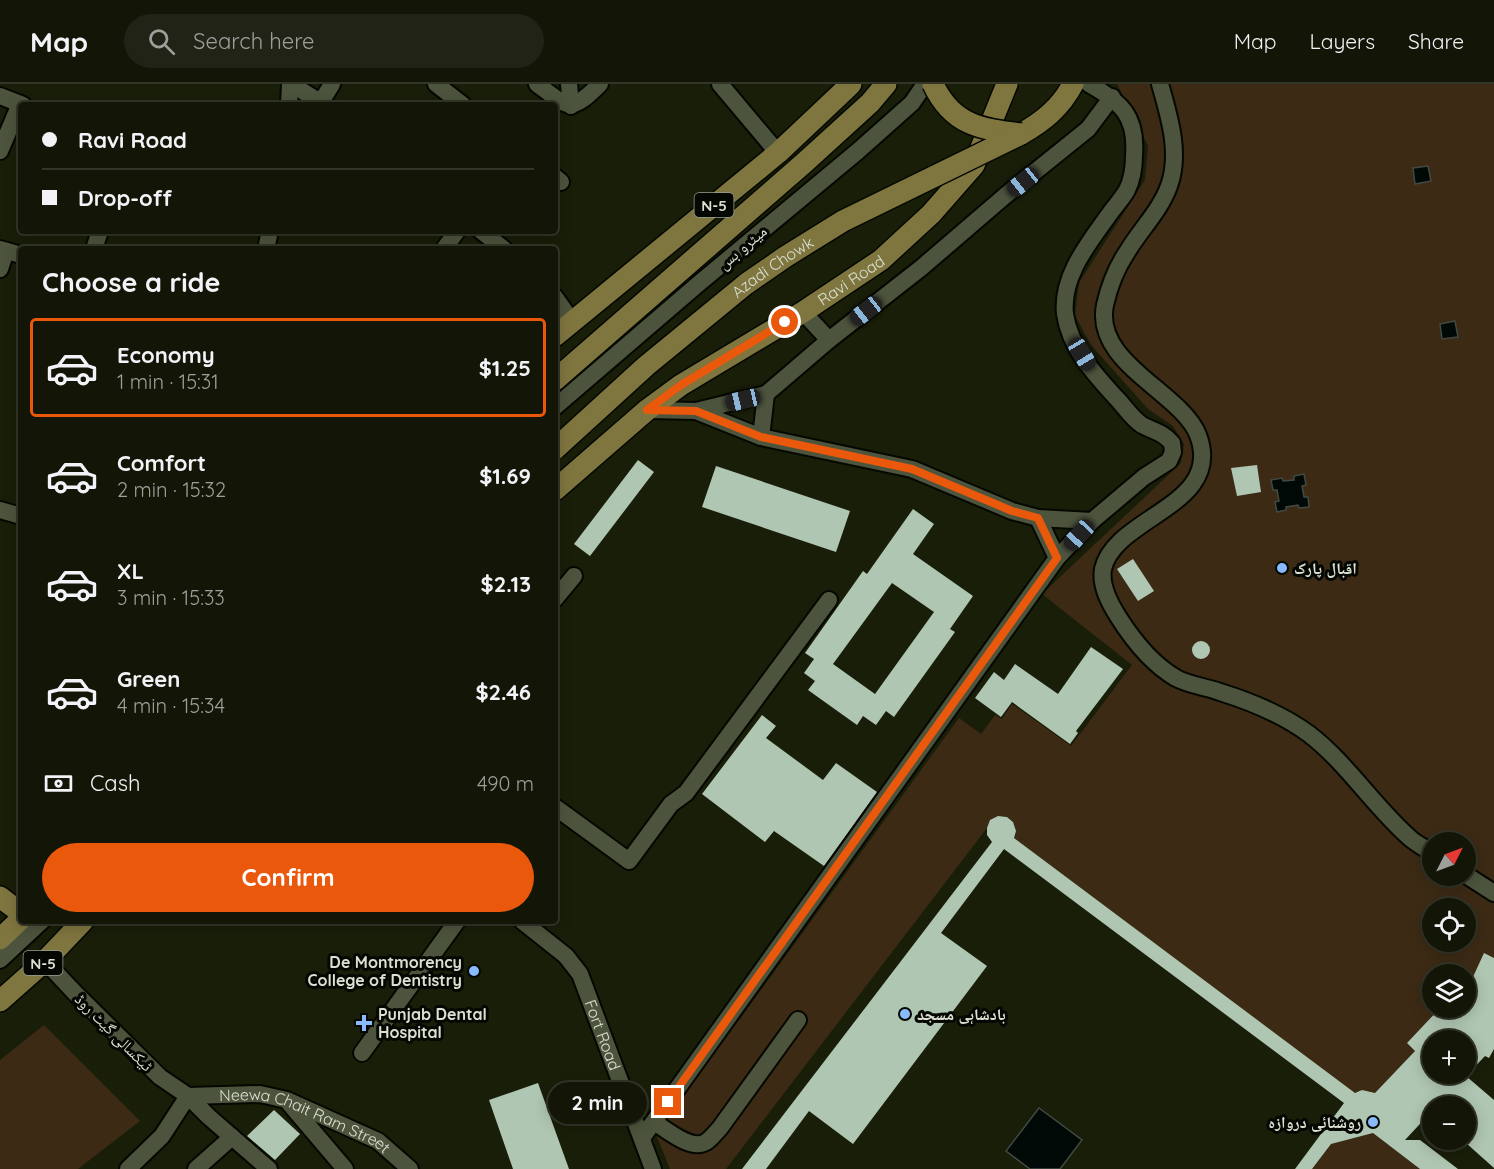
<!DOCTYPE html>
<meta charset="utf-8">
<style>
body{margin:0;font-family:Quicksand,"Noto Naskh Arabic",sans-serif;background:#202315;color:#f1f3f6;height:100vh;display:flex;flex-direction:column;font-size:22px;white-space:nowrap}
*{box-sizing:border-box;margin:0}
p{font-size:20px;color:#9d9f9b}
.icon{flex:none;width:33px;height:33px;fill:none;stroke:currentColor;stroke-width:2;stroke-linecap:round;stroke-linejoin:round}
.map{position:relative;flex:1;overflow:hidden}
.panel{position:absolute;left:18px;top:162px;width:540px;height:678px;display:flex;flex-direction:column;background:#131607;border-radius:6px;box-shadow:0 3px 15px #0003,0 0 0 2px #323528}
.panel>*{flex:none}
.hud{position:absolute;left:18px;top:18px;width:540px;height:132px;border-radius:6px;box-shadow:0 3px 15px #0003,0 0 0 2px #323528;display:grid;align-content:center;height:132px;padding:0 24px;background:#131607}
.needle{width:39px;rotate:48deg}
.tools{position:absolute;left:1422px;top:748px;display:grid;gap:12px}
.tools a{display:grid;place-items:center;width:54px;height:54px;border-radius:50%;background:#131607;box-shadow:0 3px 15px #0003,0 0 0 2px #323528;font-size:30px}
.end{position:absolute;width:27px;height:27px;margin:-14px;border:8px solid #ea580c;background:#fff;box-shadow:0 0 0 3px #fff}
.from{border-radius:50%}
.bubble{position:absolute;height:42px;border-radius:21px;background:#131607;box-shadow:0 3px 15px #0003,0 0 0 2px #323528;font-size:20px;font-weight:800;line-height:42px;text-align:center}
.car{position:absolute;width:18px;height:36px;margin:-18px -9px;border-radius:8px;box-shadow:0 0 4px 2px #0007;background:linear-gradient(#222 24%,#8ab4d8 0 40%,#222 0 76%,#8ab4d8 0 86%,#222 0)}
.hud b{display:flex;align-items:center;gap:21px;height:57px;font-size:22px}
.hud b+b{border-top:2px solid #323528}
.hud i{width:15px;height:15px;background:#f1f3f6}
ul{padding:0;list-style:none}
li{display:flex;align-items:center;gap:18px;height:99px;margin:0 12px 9px;padding:0 12px;border:3px solid transparent;border-radius:6px}
li div{flex:1}
li b{display:block;font-size:22px}
li em{font-style:normal;font-weight:800}
li.current{border-color:#ea580c}
li>.icon{width:54px;height:54px;stroke-width:1.5}
h2{padding:0 24px;font-size:27px;line-height:72px}
.pay{display:flex;align-items:center;gap:15px;height:66px;padding:0 24px;font-size:22px}
.pay p{margin-inline-start:auto}
.action{display:flex;gap:12px;margin-top:auto;padding:12px 24px}
.action a{flex:1;height:69px;border-radius:36px;background:#ea580c;color:#fff;font-size:24px;font-weight:800;line-height:69px;text-align:center}
header{display:flex;align-items:center;gap:36px;box-sizing:border-box;height:84px;padding:0 30px;background:#131607;border-bottom:2px solid #323528}
header strong{font-size:28px}
nav{display:flex;gap:33px;margin-inline-start:auto;font-size:21px}
.search{width:420px;height:54px;background:#202315;display:flex;align-items:center;gap:15px;box-sizing:border-box;padding:0 21px;border-radius:33px;color:#9d9f9b;font-size:22px}
.map>svg:first-child{display:block}
</style>
<header>
<strong>Map</strong>
<div class="search"><svg class="icon" aria-label="search" viewBox="0 0 24 24"><circle cx="10" cy="10" r="6"/><path d="M15 15l6 6"/></svg>Search here</div>
<nav><a>Map</a><a>Layers</a><a>Share</a></nav>
</header>
<div class="map">
<svg width="1494" height="1085" viewBox="0 0 1494 1085">
<rect width="100%" height="100%" fill="#191e09"/>
<path fill="#3c2a15" fill-rule="evenodd" d="M1117,0H1494V874L1484,870L1466,908V891H1432V924H1440L1407,959L1415,967L1373,1011L1362,1006L1355,1010L1014,754C1020,732 997,723 987,744L726,1085H670L656,1050L959,634L981,650L995,631L1002,635L1012,620L1071,662L1132,581L1042,510L1181,379L1184,360L1173,342L1148,325L1090,260L1075,231L1079,199L1082,194L1145,96L1148,62ZM1432,759H1466V792H1432ZM1432,825H1466V858H1432Z
M44,941L140,1037L78,1085H0V976Z
M1373,1049L1420,1085H1312L1331,1060Z"/>
<path fill="#000906" stroke="#424a43" stroke-width="1.5" d="M1428,82L1431,97L1415,100L1413,84Z
M1455,237L1458,253L1442,255L1440,240Z
M1304,390L1306,401L1302,402L1304,413H1308L1309,423L1299,424L1298,421L1286,423V426L1277,428L1275,418L1279,417L1277,406H1273L1271,396L1282,394L1283,397L1294,396V392Z
M1039,1024L1082,1056L1060,1085H1030L1006,1067Z"/>
<path fill="#afc6b2" fill-rule="evenodd" d="M638,376L654,388L590,472L574,460Z
M1257,381L1261,408L1237,412L1231,384Z
M716,382L850,427L836,468L702,423Z
M913,425L934,440L913,470L973,512L950,545L955,548L894,633L886,627L876,641L863,632L857,641L808,606L815,597L804,589L814,575L805,569L863,487L867,490ZM892,499L934,528L875,610L833,580Z
M1133,475L1154,507L1138,517L1117,485Z
M1192 566a9 9 0 1 1 18 0a9 9 0 1 1-18 0Z
M1091,563L1123,585L1076,647L1078,649L1070,660L1012,618L1001,633L975,614L994,588L1004,596L1015,580L1058,610Z
M762,631L776,642L766,654L823,696L836,679L877,708L824,782L774,747L765,758L702,710Z
M998,732L1007,733L1013,738L1016,747L1014,754L1355,1009L1362,1006L1375,1009L1415,967L1407,959L1440,924H1466V908L1484,869L1494,874V965L1489,974L1485,972L1466,992L1494,1016V1084L1466,1059V1023H1432V1027L1405,1056H1420L1458,1085H1420L1373,1049L1331,1060L1312,1085H1295L1344,1019L1004,765L941,849L987,882L853,1060L809,1027L766,1085H742L992,758L987,751V744L990,736ZM1432,957H1466V992L1463,990H1432Z
M538,999L569,1085H513L489,1016Z
M274,1026L300,1050L275,1076L247,1052Z"/>
<g fill="none" stroke-linecap="round" stroke-linejoin="round">
<g stroke="#050800" stroke-width="20">
<g id="minor">
<path d="M291,0L325,21"/>
<path d="M436,0L463,21"/>
<path d="M537,0C569,24 570,30 600,0"/>
<path d="M569,0L571,22"/>
<path d="M720,0L778,69"/>
<path d="M1160,0C1169,32 1181,69 1169,102C1160,127 1140,146 1127,168C1117,183 1109,203 1105,221C1093,279 1181,308 1198,351C1225,422 1115,432 1103,485C1100,502 1110,520 1119,534C1133,556 1152,580 1176,594C1189,601 1206,603 1220,608C1252,618 1282,630 1309,650C1347,679 1375,724 1411,755C1417,760 1425,764 1432,769"/>
<path d="M0,12L23,21"/>
<path d="M321,18L332,0"/>
<path d="M289,21L290,0"/>
<path d="M0,67L20,20"/>
<path d="M555,93L561,98"/>
<path d="M481,147L504,165"/>
<path d="M0,165L21,171"/>
<path d="M94,165L100,147"/>
<path d="M266,165L270,147"/>
<path d="M444,165L457,147"/>
<path d="M0,185L6,167"/>
<path d="M555,213L572,237"/>
<path d="M803,228L829,256"/>
<path d="M555,323L697,201L858,67L912,19L925,0"/>
<path d="M647,326L696,327L766,310L829,256L921,184L1006,111L1088,45L1112,13"/>
<path d="M696,327L761,353L912,385L1012,427L1038,434L1092,437"/>
<path d="M761,353L766,310"/>
<path d="M0,426L21,432"/>
<path d="M1038,434L1057,474"/>
<path d="M555,515L574,492"/>
<path d="M555,723L629,777L671,720L686,709L829,516"/>
<path d="M1466,791L1494,809"/>
<path id="s1" d="M522,837L566,872L580,890L653,1085"/>
<path d="M0,876L42,837"/>
<path d="M45,877L75,909L160,993L188,1012L209,1033L269,1085"/>
<path d="M362,969L457,837"/>
<path id="s2" d="M188,1012L260,1010L287,1016L378,1057L410,1085"/>
<path d="M289,1019L345,1085"/>
<path d="M654,1038C667,1046 691,1067 706,1058C712,1054 716,1048 720,1044L798,936"/>
<path d="M642,1054L1057,474L1092,437L1144,393L1169,377L1173,368L1172,359C1163,348 1153,347 1142,341C1133,335 1126,325 1120,318C1097,293 1070,265 1065,230C1061,193 1088,160 1108,132C1114,123 1122,115 1127,106C1132,96 1134,82 1134,71C1137,32 1121,18 1089,0"/>
<path d="M128,1085L162,1052L188,1012"/>
<path d="M196,1085L232,1053"/>
</g>
</g>
<g stroke="#050800" stroke-width="24">
<g id="major">
<path d="M1021,50C1044,37 1061,23 1073,0"/>
<path d="M555,252L778,69L851,0"/>
<path d="M555,296L804,79L870,19L886,0"/>
<path id="s3" d="M555,406L647,326L681,301L803,228L881,176L931,130L974,81L1007,0"/>
<path d="M0,813L21,829"/>
<path d="M0,855L21,835"/>
<path d="M0,917L45,877L83,837"/>
</g>
</g>
<use href="#minor" stroke="#4d543d" stroke-width="16"/>
<use href="#major" stroke="#7e753f" stroke-width="21"/>
<g stroke="#050800" stroke-width="24" stroke-linecap="butt">
<g id="major-bridge">
<path d="M933,0C952,41 980,45 1021,50"/>
<path id="s4" d="M555,365L646,282L746,200L785,173L843,137L1021,50"/>
</g>
</g>
<use href="#major-bridge" stroke="#7e753f" stroke-width="21"/>
</g>
<g fill="none" stroke-linecap="round" stroke-linejoin="round">
<path stroke="#ea580c" stroke-width="8" d="M668,1018L1057,474L1038,434L1012,427L912,385L761,353L696,327L647,326L681,301L785,238"/>
</g>
<g fill="#88bafc" stroke="#050702" stroke-width="2">
<circle cx="1282" cy="484" r="6"/>
<circle cx="474" cy="887" r="6"/>
<circle cx="905" cy="930" r="6"/>
<path d="M361 930h6v6h6v6h-6v6h-6v-6h-6v-6h6z"/>
<circle cx="1373" cy="1038" r="6"/>
</g>
<g text-anchor="middle" dominant-baseline="central" stroke-width="6" stroke-linejoin="round" paint-order="stroke">
<g fill="#050702" stroke="#9b9f94" stroke-width="1.5">
<rect x="694.5" y="109" width="39" height="24" rx="4.5"/>
<rect x="23.5" y="867" width="39" height="24" rx="4.5"/>
</g>
<g font-size="15" font-weight="bold" fill="#dbe0d2">
<text x="714" y="121">N-5</text>
<text x="43" y="879">N-5</text>
</g>
<g font-size="16" fill="#dbe0d2" stroke="#050702">
<text transform="translate(742 163) rotate(-40)">میٹرو بس</text>
<text stroke="none"><textPath href="#s4" startOffset="284">Azadi Chowk</textPath></text>
<text stroke="none"><textPath href="#s3" startOffset="364">Ravi Road</textPath></text>
<text transform="translate(114 948) rotate(45)">ٹیکسالی گیٹ روڈ</text>
<text stroke="none"><textPath href="#s1" startOffset="144">Fort Road</textPath></text>
<text stroke="none"><textPath href="#s2" startOffset="122">Neewa Chait Ram Street</textPath></text>
</g>
<g font-size="16" font-weight="bold" fill="#dbe0d2" stroke="#050702" text-anchor="start">
<text x="1294" y="484">اقبال پارک</text>
<text x="462" y="878" text-anchor="end">De Montmorency<tspan x="462" dy="18">College of Dentistry</tspan></text>
<text x="378" y="930">Punjab Dental<tspan x="378" dy="18">Hospital</tspan></text>
<text x="917" y="930">بادشاہی مسجد</text>
<text x="1361" y="1038" text-anchor="end">روشنائی دروازہ</text>
</g>
</g>
</svg>
<div class="tools">
<a><svg class="needle" viewBox="-14 -14 28 28"><path d="M0-13l5 13h-10z" fill="#e53935"/><path d="M0 13l5-13h-10z" fill="#9d9f9b"/></svg></a>
<a><svg class="icon" aria-label="locate" viewBox="0 0 24 24"><circle cx="12" cy="12" r="6"/><path d="M12 2v4M12 18v4M2 12h4M18 12h4"/></svg></a>
<a><svg class="icon" aria-label="layers" viewBox="0 0 24 24"><path d="M12 4l9 5-9 5-9-5zM3 14l9 5 9-5"/></svg></a>
<a>+</a>
<a>−</a>
</div>
<i class="end from" style="left:785px;top:238px"></i>
<i class="end" style="left:668px;top:1018px"></i>
<div class="bubble" style="left:548px;top:998px;width:99px">2 min</div>
<i class="car" style="left:1023px;top:98px;rotate:231deg"></i>
<i class="car" style="left:866px;top:227px;rotate:232deg"></i>
<i class="car" style="left:1082px;top:270px;rotate:149deg"></i>
<i class="car" style="left:743px;top:316px;rotate:257deg"></i>
<i class="car" style="left:1079px;top:451px;rotate:223deg"></i>
<div class="hud">
<b><i class="from"></i>Ravi Road</b>
<b><i></i>Drop-off</b>
</div>
<section class="panel">
<h2>Choose a ride</h2>
<ul>
<li class="current"><svg class="icon" aria-label="car" viewBox="0 0 24 24"><path d="M5 17H2v-5l4-1 3-4h7l3 4 3 1v5h-3M9 17h6M6 11h13"/><circle cx="7" cy="17" r="2"/><circle cx="17" cy="17" r="2"/></svg><div><b>Economy</b><p>1 min · 15:31</p></div><em>$1.25</em></li>
<li><svg class="icon" aria-label="car" viewBox="0 0 24 24"><path d="M5 17H2v-5l4-1 3-4h7l3 4 3 1v5h-3M9 17h6M6 11h13"/><circle cx="7" cy="17" r="2"/><circle cx="17" cy="17" r="2"/></svg><div><b>Comfort</b><p>2 min · 15:32</p></div><em>$1.69</em></li>
<li><svg class="icon" aria-label="car" viewBox="0 0 24 24"><path d="M5 17H2v-5l4-1 3-4h7l3 4 3 1v5h-3M9 17h6M6 11h13"/><circle cx="7" cy="17" r="2"/><circle cx="17" cy="17" r="2"/></svg><div><b>XL</b><p>3 min · 15:33</p></div><em>$2.13</em></li>
<li><svg class="icon" aria-label="car" viewBox="0 0 24 24"><path d="M5 17H2v-5l4-1 3-4h7l3 4 3 1v5h-3M9 17h6M6 11h13"/><circle cx="7" cy="17" r="2"/><circle cx="17" cy="17" r="2"/></svg><div><b>Green</b><p>4 min · 15:34</p></div><em>$2.46</em></li>
</ul>
<div class="pay"><svg class="icon" aria-label="cash" viewBox="0 0 24 24"><path d="M3 7h18v10H3z"/><circle cx="12" cy="12" r="2"/></svg>Cash<p>490 m</p></div>
<div class="action"><a>Confirm</a></div>
</section>
</div>
